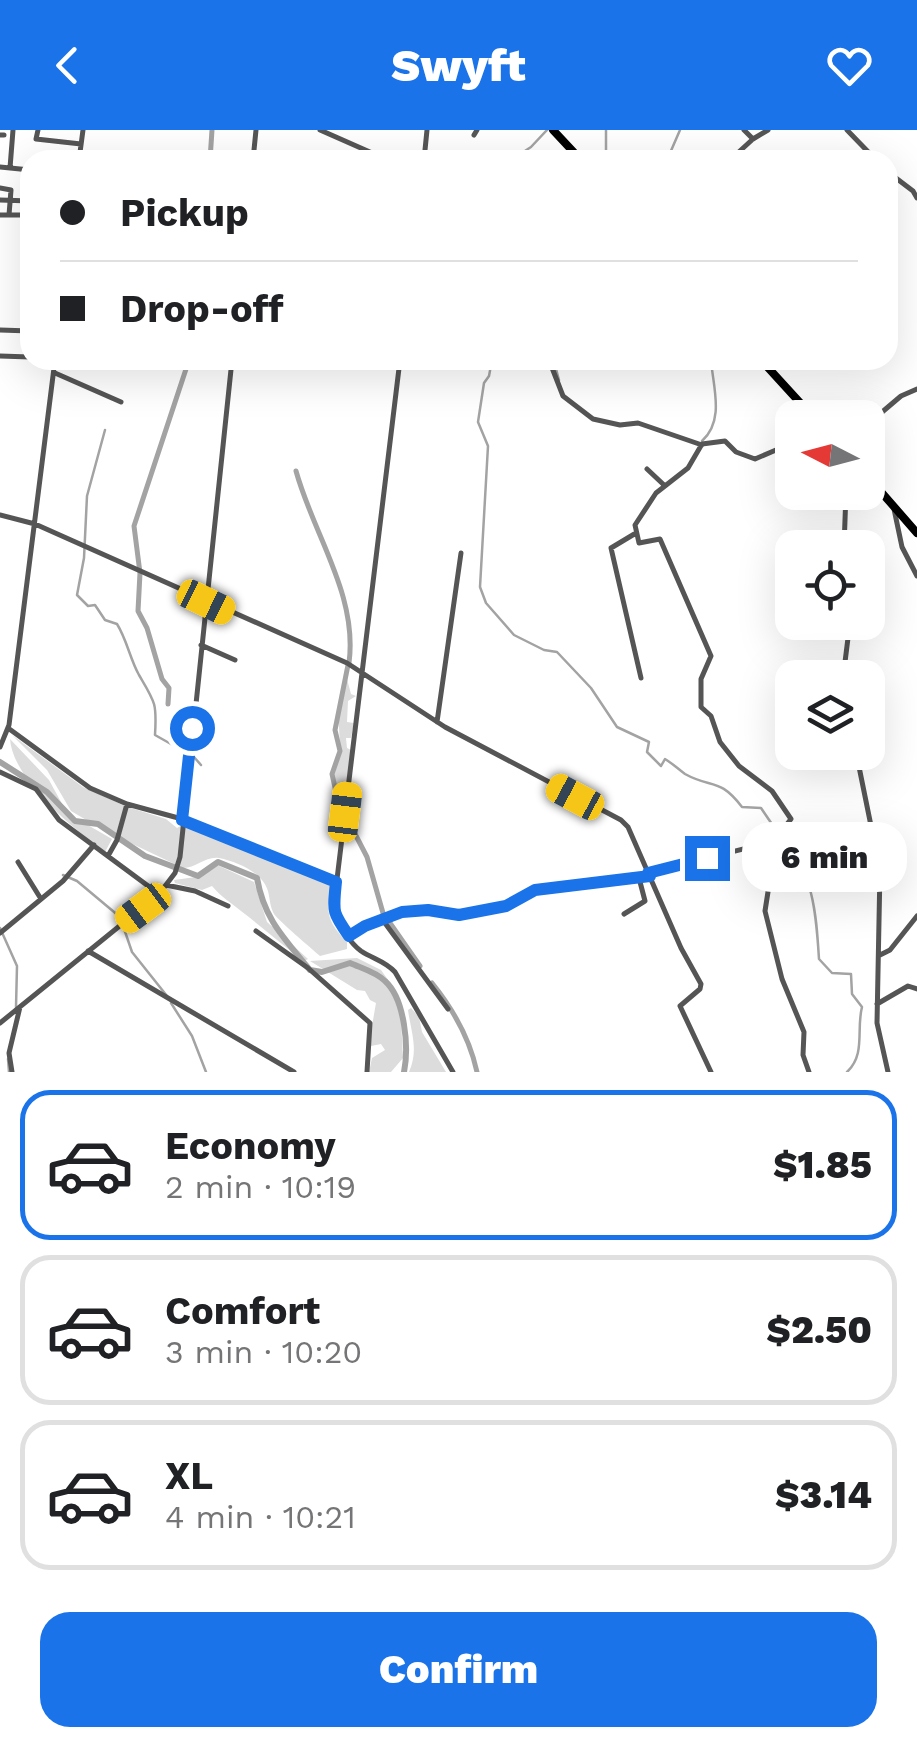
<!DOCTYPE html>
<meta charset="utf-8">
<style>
body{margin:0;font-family:"Work Sans",sans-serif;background:#f2f2f2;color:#202124;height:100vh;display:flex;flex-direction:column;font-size:38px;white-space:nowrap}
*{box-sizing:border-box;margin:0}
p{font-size:32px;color:#757577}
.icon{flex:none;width:55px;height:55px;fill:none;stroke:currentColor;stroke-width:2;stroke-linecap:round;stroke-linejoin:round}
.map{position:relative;height:942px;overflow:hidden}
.side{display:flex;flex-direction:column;background:#fff;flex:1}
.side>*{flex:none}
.top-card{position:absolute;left:20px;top:20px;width:878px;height:220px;border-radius:30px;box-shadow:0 10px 40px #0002;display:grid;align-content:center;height:220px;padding:0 40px;background:#fff}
.needle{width:65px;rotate:276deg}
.controls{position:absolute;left:775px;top:270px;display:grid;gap:20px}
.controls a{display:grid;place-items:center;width:110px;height:110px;border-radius:20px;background:#fff;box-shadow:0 10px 40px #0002;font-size:50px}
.end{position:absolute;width:45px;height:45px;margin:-22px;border:12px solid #1a73e8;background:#fff;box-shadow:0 0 0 5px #fff}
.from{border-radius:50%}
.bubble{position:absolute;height:70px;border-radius:30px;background:#fff;box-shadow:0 10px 40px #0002;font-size:32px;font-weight:800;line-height:70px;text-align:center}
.car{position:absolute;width:30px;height:60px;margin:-30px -15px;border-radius:12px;box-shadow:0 0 8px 2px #0007;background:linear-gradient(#f5c518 24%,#345 0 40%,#f5c518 0 76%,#345 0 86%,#f5c518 0)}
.top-card b{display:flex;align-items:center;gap:35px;height:95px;font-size:38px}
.top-card b+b{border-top:2px solid #e0e0e0}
.top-card i{width:25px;height:25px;background:#202124}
ul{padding:18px 0 0;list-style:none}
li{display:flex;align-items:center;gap:30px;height:150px;margin:0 20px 15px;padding:0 20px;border:5px solid #e0e0e0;border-radius:30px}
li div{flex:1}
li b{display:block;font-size:38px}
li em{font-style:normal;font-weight:800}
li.selected{border-color:#1a73e8}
li>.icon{width:90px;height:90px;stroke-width:1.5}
.primary-button{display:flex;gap:20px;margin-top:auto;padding:20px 40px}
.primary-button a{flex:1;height:115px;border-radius:30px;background:#1a73e8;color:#fff;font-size:40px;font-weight:800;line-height:115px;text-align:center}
header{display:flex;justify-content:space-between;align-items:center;height:130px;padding:0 40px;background:#1a73e8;color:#fff;font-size:45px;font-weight:800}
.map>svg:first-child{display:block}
</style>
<header><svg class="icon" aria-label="back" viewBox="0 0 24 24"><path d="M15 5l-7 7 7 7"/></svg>Swyft<svg class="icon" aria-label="heart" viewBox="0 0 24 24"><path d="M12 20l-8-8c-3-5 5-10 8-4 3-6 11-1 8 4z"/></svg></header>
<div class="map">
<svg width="917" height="942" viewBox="0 0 917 942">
<rect width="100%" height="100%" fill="#fff"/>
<path fill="#dcdcdc" d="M347,549L351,564L356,566L348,571L347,592L354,593L351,608H346L347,618L351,620L342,689L334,644L340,614L338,581Z
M12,605L83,657L125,676L115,707L71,681L47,640Z
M10,609L49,650L67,683L112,709L105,722C74,699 13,650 10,609Z
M128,677L166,689L177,698L186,693L205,705L327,753L332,758C324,782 329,794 347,812V819L320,826C313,820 277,789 274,784C270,777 270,769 268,761C262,742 238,732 219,728C206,726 196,738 183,738L120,708Z
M215,734L254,752L267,792L308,829L304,831C282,815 262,797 241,781C230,772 221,767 212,756L202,760L175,753L174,750L196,747Z
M357,828L381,840L396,861L401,890L403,928L391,942H369L372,928L385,920L381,914L371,916L369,913L376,873L370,870L365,861L357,860L310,831Z
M411,878L419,887L422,902L446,942H409C419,920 411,902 408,880Z"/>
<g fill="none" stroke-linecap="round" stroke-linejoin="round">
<path stroke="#a3a3a3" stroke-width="2.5" d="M606,0V30
M511,30L531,17L547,0
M667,30L680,0
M492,230L489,246L484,253L478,292L488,316L480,457L486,473L514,505L544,520L557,522L591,558L617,597L649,612L647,622L661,636L665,629C672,633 678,639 685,644C712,659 719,647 742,677L761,678L778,703
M559,250L556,239L563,230
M105,300L87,366L84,428L77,465L88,476L95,475L105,490L117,494C127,510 130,529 139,545C155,572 157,573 155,605L194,627L201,635
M702,311C725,290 713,257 711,230
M781,707C814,744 816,782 819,829L832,843L851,844L852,864L862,877C856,900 866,924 847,942
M63,745L77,751L120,787L132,822L167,866
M0,798L17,836L16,877
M171,873L192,906L206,942
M8,929L9,942"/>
<path stroke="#a3a3a3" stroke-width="5" d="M210,30L212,0
M296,341C314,406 358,465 349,533
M348,535L335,600L340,621L332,644L338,671L367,727L383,783L420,836
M168,574L169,558L162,549L147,498L138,481L140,443L134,396L189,230
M432,853C453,879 470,910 477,942"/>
<path stroke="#a3a3a3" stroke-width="6" d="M0,632L47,662L75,691L98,694L145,726L198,746L218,732L257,748C264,789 284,808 310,840L322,842L350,833C361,838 376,842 385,851C405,869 409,917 404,942"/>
<path stroke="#555" stroke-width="5" d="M38,0L36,9L81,14
M320,0L388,30
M744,0L753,9
M847,0L876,30
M0,5H4
M474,5L477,0
M79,30L83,0
M253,30L256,0
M424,30L427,0
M730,30L753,9L768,0
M0,37L30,40
M10,38L13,0
M888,42L913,61L917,68
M0,58L11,60L9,85
M0,70L30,71
M0,85H30
M0,200L30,201
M0,226L30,227
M400,230L333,782C336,792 351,814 361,821C373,829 385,831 395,842L453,942
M549,230L563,266L593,289L620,295L638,293L702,315
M55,243L121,272
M868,294L901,266L917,259
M647,339L664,355
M894,379L902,417L917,446
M0,385L35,394L347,533L445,597L621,690L628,697L681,818L701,854L700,859L680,876L711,942
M636,403L611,418L641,548
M844,418L846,362
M201,515L235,530
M843,548L850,492
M437,592L461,423
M8,598L90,658L127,674L193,692L336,752
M0,617L9,595L55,230
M856,622L880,740L877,893L888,942
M0,642L36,659L59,690L159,764L0,893
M761,714L773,730L765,781L782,849L804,902L803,925L809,942
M108,726L117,710L127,674
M18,732L41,769
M648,743L767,713L776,708L791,689L772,661L739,636L720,612L711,586L701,577V549L711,526L660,409L639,413L635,395L656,363L688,338L702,314L725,311L736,322L755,329L776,320L792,319
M166,755L195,761L228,776
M159,764L175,743L180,727L232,230
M624,784L645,771L639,748
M382,789L448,879
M256,801L308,838L370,893L367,942
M0,803L63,751L94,715
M349,806L365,796L402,782L429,780L459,785L506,776L535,759L649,747
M88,821L294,942
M880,825L890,820L917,786
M877,874L908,856L917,859
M12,942L9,923L20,877"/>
<path stroke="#000" stroke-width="8" d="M553,0L581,30
M761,230L814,288
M868,347L917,403"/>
</g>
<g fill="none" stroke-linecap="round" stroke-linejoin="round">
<path stroke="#1a73e8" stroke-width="12" d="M192,598L182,690L336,752C333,782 332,782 349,806L365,796L402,782L428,780L459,785L506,776L535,760L650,746L648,743L707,728"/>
</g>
</svg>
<div class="controls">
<a><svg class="needle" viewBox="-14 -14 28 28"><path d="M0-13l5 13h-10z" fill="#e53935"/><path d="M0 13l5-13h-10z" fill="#757577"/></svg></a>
<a><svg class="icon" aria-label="locate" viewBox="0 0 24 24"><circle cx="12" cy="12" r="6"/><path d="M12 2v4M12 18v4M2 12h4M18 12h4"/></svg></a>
<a><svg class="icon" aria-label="layers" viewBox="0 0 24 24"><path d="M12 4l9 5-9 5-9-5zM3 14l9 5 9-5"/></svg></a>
</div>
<i class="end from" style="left:192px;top:598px"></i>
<i class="end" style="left:707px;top:728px"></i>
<div class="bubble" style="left:742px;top:692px;width:165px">6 min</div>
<i class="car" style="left:206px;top:472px;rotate:116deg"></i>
<i class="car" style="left:575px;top:667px;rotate:298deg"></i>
<i class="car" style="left:345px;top:682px;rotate:7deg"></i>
<i class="car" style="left:143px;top:778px;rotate:233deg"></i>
<div class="top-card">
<b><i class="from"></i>Pickup</b>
<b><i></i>Drop-off</b>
</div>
</div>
<section class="side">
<ul>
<li class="selected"><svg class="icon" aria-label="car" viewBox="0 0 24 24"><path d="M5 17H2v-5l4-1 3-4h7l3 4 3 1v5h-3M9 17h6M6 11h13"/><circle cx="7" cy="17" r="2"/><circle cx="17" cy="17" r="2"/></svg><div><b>Economy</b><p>2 min · 10:19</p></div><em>$1.85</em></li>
<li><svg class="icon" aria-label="car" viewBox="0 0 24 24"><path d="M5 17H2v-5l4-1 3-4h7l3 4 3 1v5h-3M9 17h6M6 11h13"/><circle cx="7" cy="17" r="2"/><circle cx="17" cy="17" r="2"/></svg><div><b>Comfort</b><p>3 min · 10:20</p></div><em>$2.50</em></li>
<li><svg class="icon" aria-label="car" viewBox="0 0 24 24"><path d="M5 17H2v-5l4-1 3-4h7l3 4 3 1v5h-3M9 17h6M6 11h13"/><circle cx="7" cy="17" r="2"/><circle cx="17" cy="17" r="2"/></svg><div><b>XL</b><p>4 min · 10:21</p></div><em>$3.14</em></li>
</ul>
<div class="primary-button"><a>Confirm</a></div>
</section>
